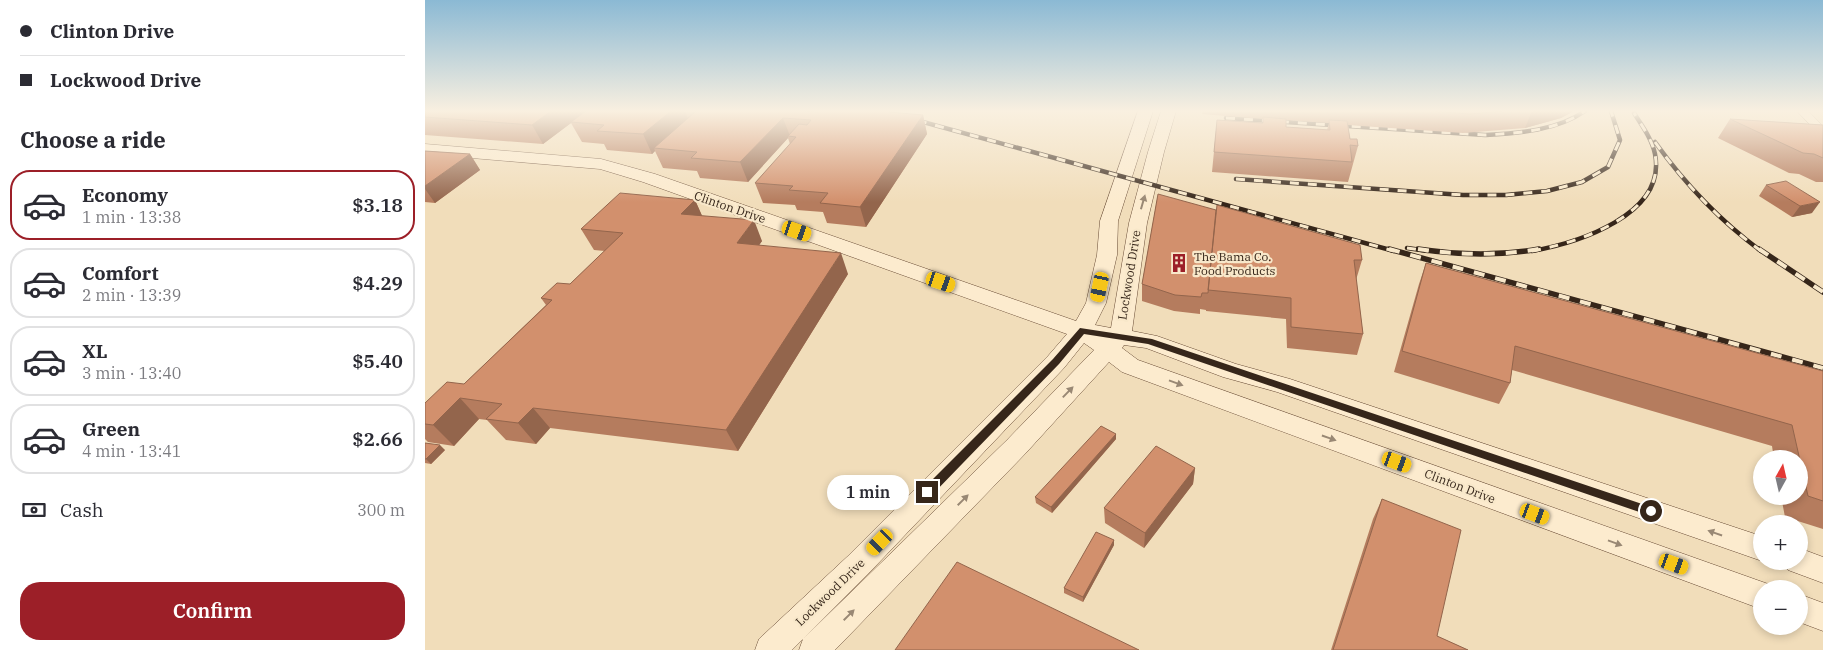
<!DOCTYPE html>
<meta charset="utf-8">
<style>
body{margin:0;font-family:"IBM Plex Serif",serif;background:#f7f7f7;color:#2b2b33;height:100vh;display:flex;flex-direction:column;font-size:19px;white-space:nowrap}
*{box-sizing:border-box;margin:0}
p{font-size:16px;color:#7c7c81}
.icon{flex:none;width:28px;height:28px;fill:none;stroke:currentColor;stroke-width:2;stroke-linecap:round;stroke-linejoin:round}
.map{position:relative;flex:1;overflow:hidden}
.panel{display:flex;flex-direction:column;background:#fff;width:425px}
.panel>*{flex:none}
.banner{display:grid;align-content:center;height:110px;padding:0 20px;background:#fff}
.needle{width:32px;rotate:8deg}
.fabs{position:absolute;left:1328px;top:450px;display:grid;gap:10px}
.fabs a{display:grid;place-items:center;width:55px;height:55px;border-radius:50%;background:#fff;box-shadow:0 2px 8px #0003;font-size:25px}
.end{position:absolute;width:22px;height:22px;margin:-11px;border:6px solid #36261a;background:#fff;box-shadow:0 0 0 2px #fff}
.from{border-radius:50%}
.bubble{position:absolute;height:35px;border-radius:18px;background:#fff;box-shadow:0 2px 8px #0003;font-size:16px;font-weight:600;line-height:35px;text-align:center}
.car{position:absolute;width:15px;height:30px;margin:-15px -8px;border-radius:6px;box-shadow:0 0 4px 1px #0007;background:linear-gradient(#f5c518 24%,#345 0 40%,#f5c518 0 76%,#345 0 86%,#f5c518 0)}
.banner b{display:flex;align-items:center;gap:18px;height:48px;font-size:19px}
.banner b+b{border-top:1px solid #e1e1e2}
.banner i{width:12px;height:12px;background:#2b2b33}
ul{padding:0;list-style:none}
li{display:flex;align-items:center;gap:15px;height:70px;margin:0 10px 8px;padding:0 10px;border:2px solid #e1e1e2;border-radius:20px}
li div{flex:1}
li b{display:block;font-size:19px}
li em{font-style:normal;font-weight:600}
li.on{border-color:#9c1f28}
li>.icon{width:45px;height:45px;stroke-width:1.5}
h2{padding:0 20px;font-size:22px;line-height:60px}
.pay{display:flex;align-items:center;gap:12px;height:55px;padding:0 20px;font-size:19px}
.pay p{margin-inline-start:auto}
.cta{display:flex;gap:10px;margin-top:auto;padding:10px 20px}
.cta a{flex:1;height:58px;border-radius:20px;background:#9c1f28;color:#fff;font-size:20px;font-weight:600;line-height:58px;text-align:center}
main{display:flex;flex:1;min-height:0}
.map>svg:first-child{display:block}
</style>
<main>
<section class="panel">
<div class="banner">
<b><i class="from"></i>Clinton Drive</b>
<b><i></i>Lockwood Drive</b>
</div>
<h2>Choose a ride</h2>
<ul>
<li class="on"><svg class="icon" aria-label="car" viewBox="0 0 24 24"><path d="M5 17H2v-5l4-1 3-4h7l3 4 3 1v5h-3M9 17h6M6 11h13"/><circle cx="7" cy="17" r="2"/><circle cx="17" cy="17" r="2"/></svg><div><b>Economy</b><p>1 min · 13:38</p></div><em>$3.18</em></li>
<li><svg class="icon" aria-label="car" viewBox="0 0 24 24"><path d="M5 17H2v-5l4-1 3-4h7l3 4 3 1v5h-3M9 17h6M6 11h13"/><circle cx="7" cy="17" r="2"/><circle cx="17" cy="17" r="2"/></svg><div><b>Comfort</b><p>2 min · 13:39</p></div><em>$4.29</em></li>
<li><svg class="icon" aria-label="car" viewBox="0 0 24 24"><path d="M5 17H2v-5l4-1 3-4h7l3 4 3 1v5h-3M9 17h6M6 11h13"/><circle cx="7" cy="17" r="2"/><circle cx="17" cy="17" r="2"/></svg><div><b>XL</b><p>3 min · 13:40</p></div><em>$5.40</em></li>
<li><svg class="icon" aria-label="car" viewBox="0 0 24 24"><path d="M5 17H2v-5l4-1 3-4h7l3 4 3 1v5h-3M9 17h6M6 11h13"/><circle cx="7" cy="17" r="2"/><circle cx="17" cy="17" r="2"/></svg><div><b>Green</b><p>4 min · 13:41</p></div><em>$2.66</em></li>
</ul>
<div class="pay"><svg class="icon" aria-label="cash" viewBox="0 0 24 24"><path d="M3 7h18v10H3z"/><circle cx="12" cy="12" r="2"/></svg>Cash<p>300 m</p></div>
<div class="cta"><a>Confirm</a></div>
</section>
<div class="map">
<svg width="1398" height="650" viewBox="0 0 1398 650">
<rect width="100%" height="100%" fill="#f1ddba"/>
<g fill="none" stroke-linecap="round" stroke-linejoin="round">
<g stroke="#896c53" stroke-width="1">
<path id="minor" d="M1372,111H1383L1398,126V135L1394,134Z"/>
</g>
<g stroke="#6a4d37" stroke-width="1">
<path id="secondary" d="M713,111H728L693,221L692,255L681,303L670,325L686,328L704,223L723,152L736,111H751L739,152L722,223L707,331L732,336L811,364L865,379L1336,536L1337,561L852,392L798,377L721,348L699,345L697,348L713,360L1346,585L1348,589H1336V609L697,372L684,362L600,454L410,650H374L378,639L582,440L669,350L659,343L639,368L443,574L367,650H330L334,639L423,556L623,356L642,334L218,182L175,169L0,154V144L176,159L230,174L651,321L661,303L672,255L675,221Z
M1374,548L1398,557V583L1363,570L1359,561H1374Z
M1374,594L1398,603V631L1374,622Z"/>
</g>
<use href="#minor" fill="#fcebce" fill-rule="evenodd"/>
<use href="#secondary" fill="#fcebce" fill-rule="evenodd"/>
<g stroke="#36261a" stroke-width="4.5">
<path id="rail-far1" d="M458,111L969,251
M801,118L1060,135C1094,133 1131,131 1160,111
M1230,142C1260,184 1294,220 1336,251
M811,179L1038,195H1081L1122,191L1157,182L1183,167L1195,140L1186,111
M982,248L1003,251
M1107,251C1152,243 1242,215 1230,154C1227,139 1217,126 1209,113"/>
</g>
<g stroke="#36261a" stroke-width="5.5">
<path id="rail" d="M964,249L1398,368
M993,249C1033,255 1074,256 1114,249
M1334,249L1398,292"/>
</g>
<use href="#rail-far1" stroke="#f8e8ca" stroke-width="3" stroke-dasharray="9" stroke-linecap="butt"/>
<use href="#rail" stroke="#f8e8ca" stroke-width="4" stroke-dasharray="11" stroke-linecap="butt"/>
</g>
<path fill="#b57c5e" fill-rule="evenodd" d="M0,111H383L393,112L469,111V113L498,115L502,134L441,227L402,223L398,212L372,210L370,205L338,203L330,183L365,144L363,138L323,182L275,178L272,171L238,168L230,151L227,154L182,150L179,144L157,142L146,123L118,144L0,135Z
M778,111H1149L1136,118L1100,128L1038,133L923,125L925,139L933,146L923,182L787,172L792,120L838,123V119L777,114ZM861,120L904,123L902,130L861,127Z
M1305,119L1398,125V182H1391L1374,174L1364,173L1293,138Z
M0,151L45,154L55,170L10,203L0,202Z
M1341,185L1387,213L1367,217L1334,196Z
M733,194L937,260L931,280L938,334L932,355L862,348L861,319L781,311V310L775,309V314L749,311L717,301V284Z
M270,200L277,216L337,241L334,245L423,274L313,451L125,428L111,444L81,440L62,420L54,419L29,446L3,442L0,439V403L39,384L121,305L116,298L145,284L180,251L169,250L156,229Z
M1001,263L1398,371V529L1360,517L1356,496H1374V459H1349L1347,446L1087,370L1085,383L1074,404L969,372L994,284Z
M691,434V439L627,513L611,503L610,497Z
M0,443L20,450L6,464L0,463Z
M770,468L768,484L719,548L680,523L679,508Z
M957,499L1012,636L1043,650H906L948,519Z
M689,540V545L658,602L639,593V588Z"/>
<path fill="#93654c" d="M126,111H163L146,122V123L118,144L107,125Z
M246,111H260L264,121L229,148L230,151L227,154L218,134Z
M1107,111H1149L1136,118L1100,128Z
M498,115L502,134L441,227L435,207Z
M358,118L365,136H363V138L323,182L315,162Z
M45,154L55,170L10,203L0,189V186Z
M270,200L279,220L256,214Z
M1395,202L1387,213L1367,217L1375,206Z
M329,220L337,241L321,264L312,243Z
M416,253L423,274L313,451L301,430Z
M35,398L54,419L29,446L8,425Z
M108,408L125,428L111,444L93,423Z
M691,434V439L627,513L626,507Z
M15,445L20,450L6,464L1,459Z
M770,468L768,484L719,548L720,533Z
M689,540V545L658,602V597Z"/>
<path fill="#d2906d" stroke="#93654c" d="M0,111H126L107,125L0,117Z
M161,111H246L218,134L172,131L179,125L146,122Z
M271,111H378L393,112L394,111H465L464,112L498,115L435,207L395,203L403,193L364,190L368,186L330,183L371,137L363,136L374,124L382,125L386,120L358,118L315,162L266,158L272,152L229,148Z
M1007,111H1079L1045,114Z
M838,117L861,119V127L905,130L904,120L922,121L925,139H932L933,146L925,145L927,162L789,152L792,120L838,123Z
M1305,119L1398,125V158L1389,154L1378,153Z
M0,151L45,154L0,186Z
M1361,181L1395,202L1375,206L1341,185Z
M195,193L270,200L256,214L329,220L312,243L416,253L301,430L108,408L93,423L61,419L77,404L35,398L8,425L0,424V403L22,382L39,384L127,300L116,298L132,283L145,284L198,233L156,229Z
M733,194L791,210L783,293H777L776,297L750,295L717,284Z
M792,205L935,245L937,260H929L938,334L866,327V298L783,290Z
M1001,263L1398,371V501L1383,496L1367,425L1090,346L1085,383L977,351Z
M676,426L691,434L626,507L610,497Z
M0,443L15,445L1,459H0Z
M731,446L770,468L720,533L679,508Z
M957,499L1036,530L1012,636L1043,650H908Z
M671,532L689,540L658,597L639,588Z
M532,562L714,650H470Z"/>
<defs><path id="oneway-solid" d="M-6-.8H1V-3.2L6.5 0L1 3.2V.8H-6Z" transform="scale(1.25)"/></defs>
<g fill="#998874">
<use href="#oneway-solid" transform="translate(718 202) rotate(-74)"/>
<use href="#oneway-solid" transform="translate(751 383) rotate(20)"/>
<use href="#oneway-solid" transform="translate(643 392) rotate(-46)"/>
<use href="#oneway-solid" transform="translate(904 438) rotate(19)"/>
<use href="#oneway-solid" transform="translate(538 500) rotate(-45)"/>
<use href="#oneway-solid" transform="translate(1290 533) rotate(-161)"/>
<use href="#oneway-solid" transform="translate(1190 543) rotate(20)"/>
<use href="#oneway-solid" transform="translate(424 615) rotate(-45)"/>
</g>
<linearGradient id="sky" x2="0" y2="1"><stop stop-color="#8bb9d4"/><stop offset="0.55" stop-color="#f9f0e0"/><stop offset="1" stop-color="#f9f0e0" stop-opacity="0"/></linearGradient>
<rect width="1398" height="202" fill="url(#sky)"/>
<path fill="#36261a" d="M655,328L727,339L1226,507L1231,511L1226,516L723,344L659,334L634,364L506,496H498V489L628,359Z"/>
<defs>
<g id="building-bare" transform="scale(1.5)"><path d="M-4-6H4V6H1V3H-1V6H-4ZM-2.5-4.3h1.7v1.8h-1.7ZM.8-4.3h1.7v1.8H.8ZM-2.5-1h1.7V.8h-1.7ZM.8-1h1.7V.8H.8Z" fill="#9c1f28" stroke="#f8e8ca" stroke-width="2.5" paint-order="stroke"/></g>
</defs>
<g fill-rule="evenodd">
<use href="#building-bare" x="754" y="263"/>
</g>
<g text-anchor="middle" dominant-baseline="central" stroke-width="4.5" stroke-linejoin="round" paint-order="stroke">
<g font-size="12" fill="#36261a" stroke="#f8e8ca">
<text transform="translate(305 207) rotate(19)">Clinton Drive</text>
<text transform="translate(704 275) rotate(-81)">Lockwood Drive</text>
<text transform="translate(1035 486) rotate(21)">Clinton Drive</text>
<text transform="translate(405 592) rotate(-44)">Lockwood Drive</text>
</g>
<g font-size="12" fill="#36261a" stroke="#f8e8ca" text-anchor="start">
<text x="769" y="256">The Bama Co.<tspan x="769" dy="14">Food Products</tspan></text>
</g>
</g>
</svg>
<div class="fabs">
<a><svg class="needle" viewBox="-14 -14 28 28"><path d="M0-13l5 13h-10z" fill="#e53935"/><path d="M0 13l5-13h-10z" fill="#7c7c81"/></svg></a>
<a>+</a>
<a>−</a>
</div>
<i class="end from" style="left:1226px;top:511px"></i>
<i class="end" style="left:502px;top:492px"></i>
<div class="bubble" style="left:402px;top:475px;width:82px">1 min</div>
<i class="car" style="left:372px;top:231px;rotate:109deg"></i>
<i class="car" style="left:516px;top:282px;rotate:109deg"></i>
<i class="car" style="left:675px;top:287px;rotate:192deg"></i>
<i class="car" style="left:972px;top:462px;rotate:110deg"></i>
<i class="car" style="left:1110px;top:514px;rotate:111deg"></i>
<i class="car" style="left:455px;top:542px;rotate:224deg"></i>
<i class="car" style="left:1249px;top:564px;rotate:110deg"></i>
</div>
</main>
